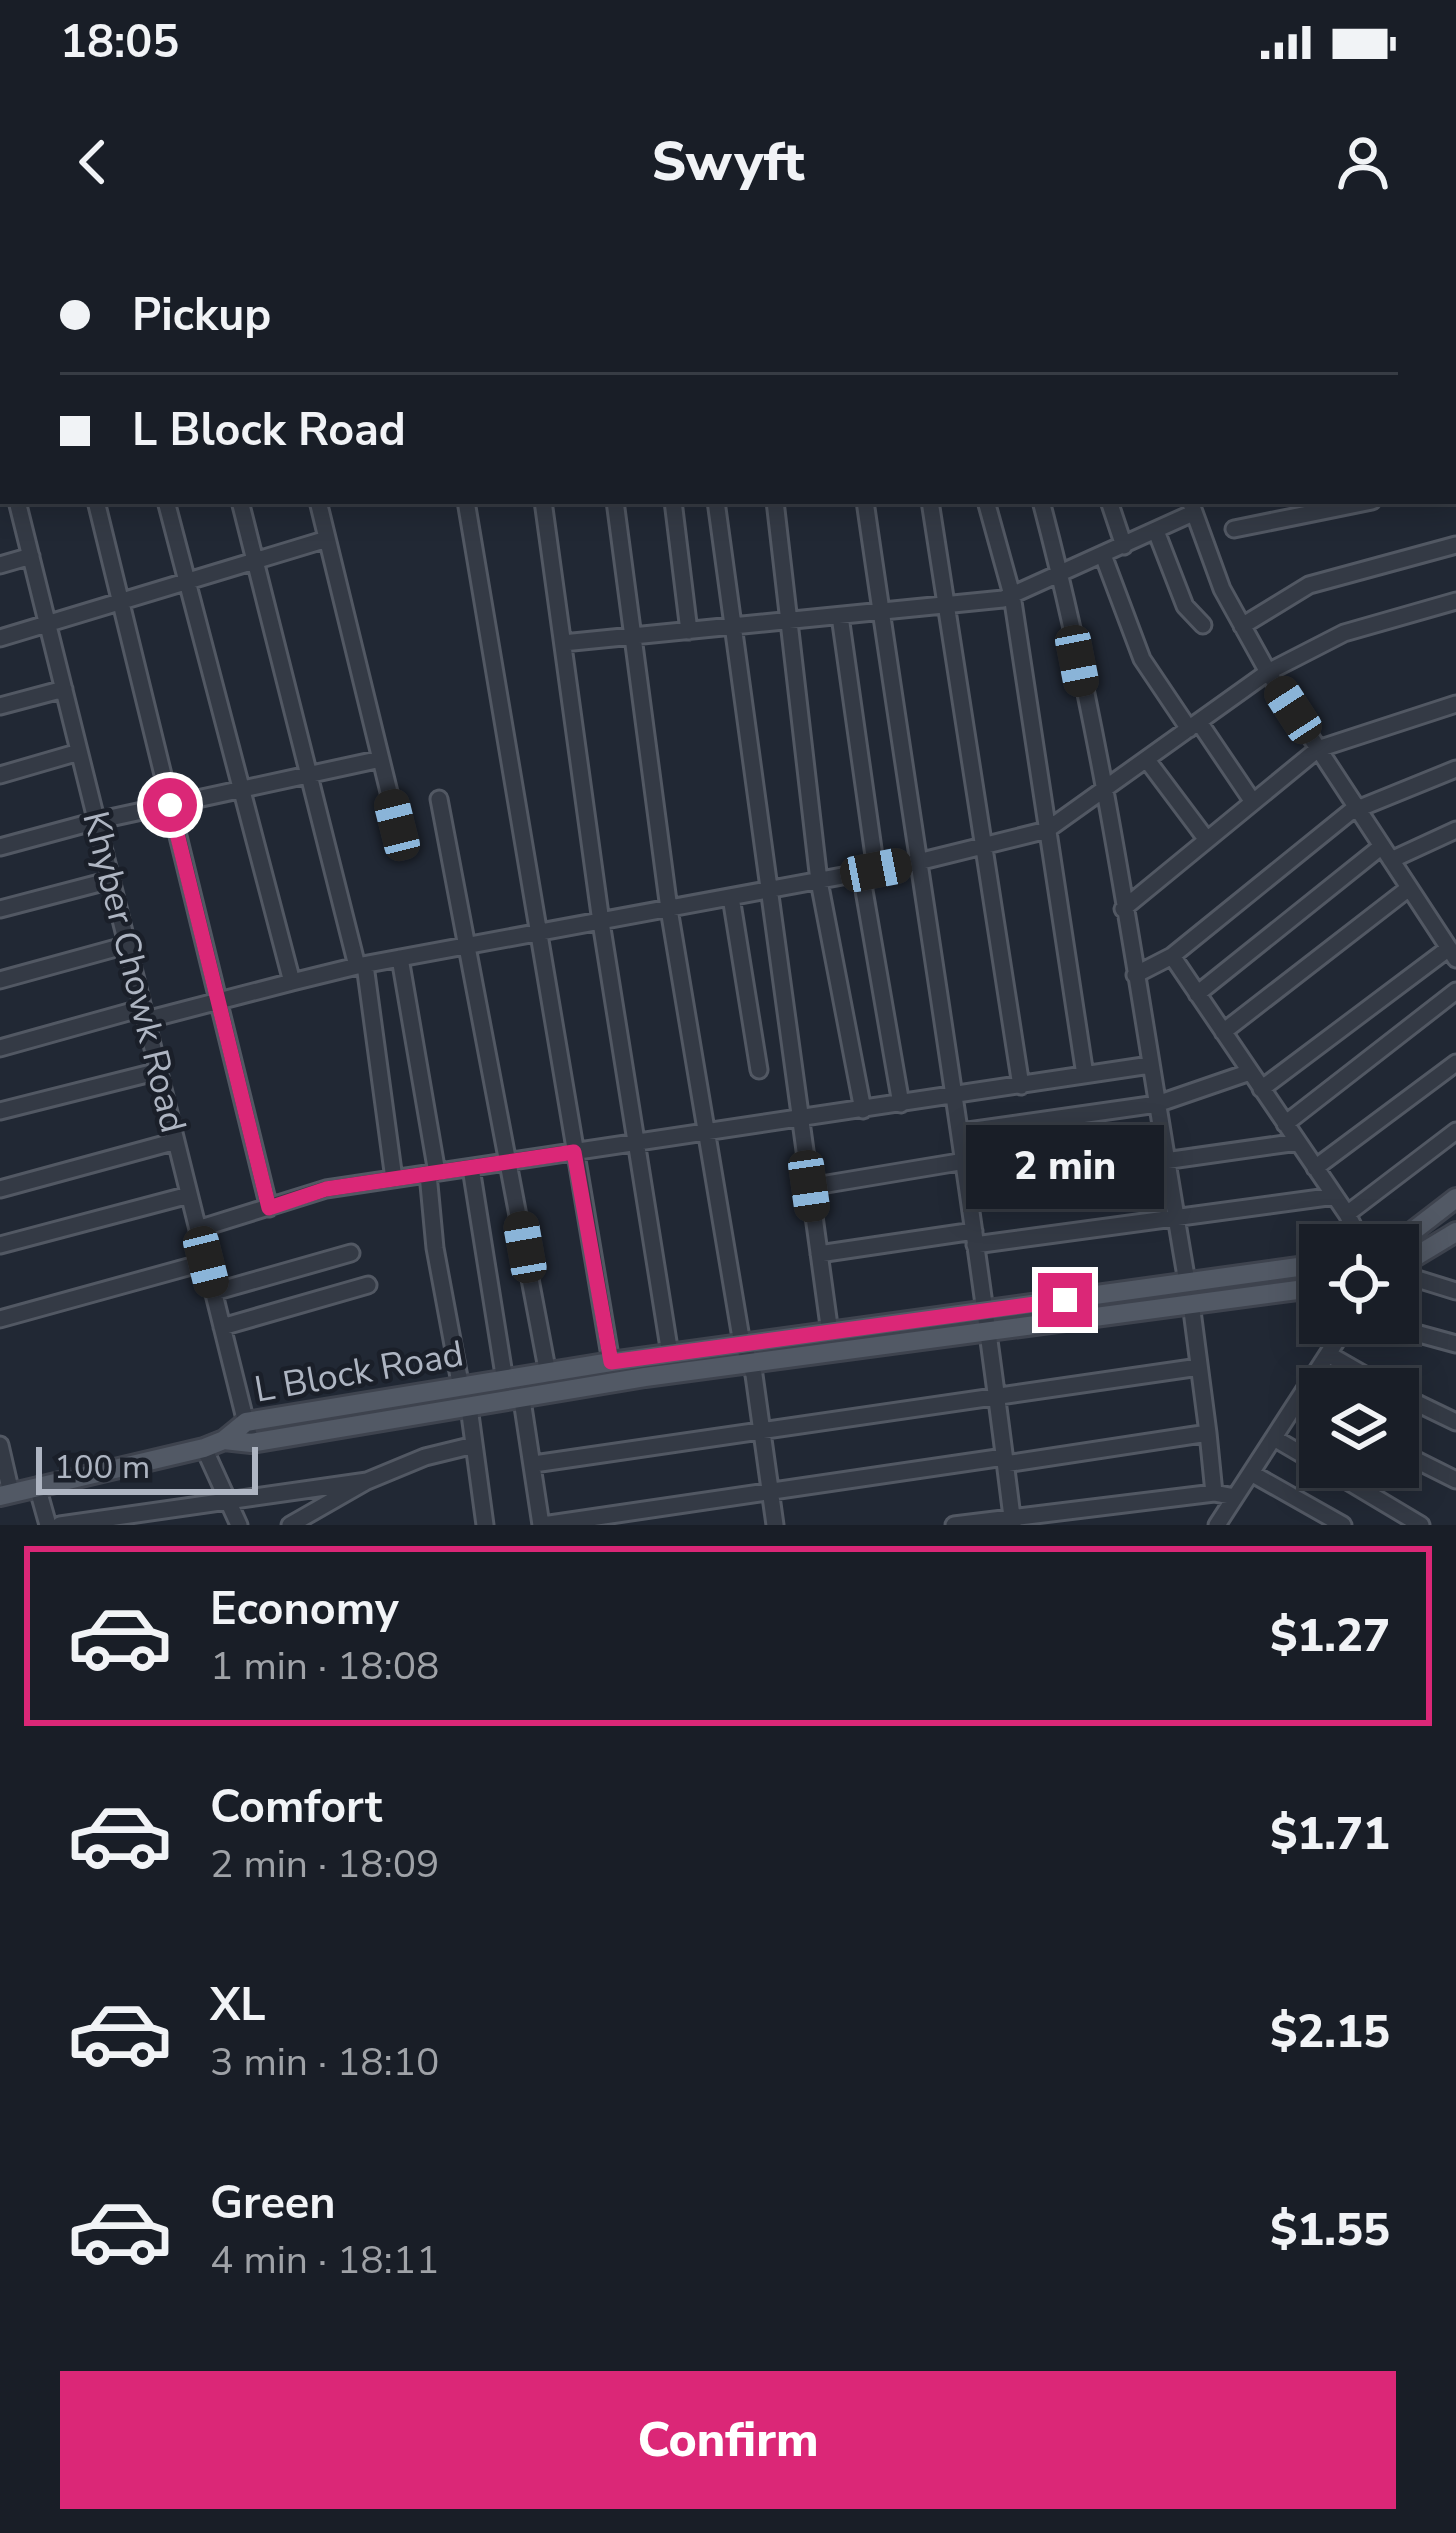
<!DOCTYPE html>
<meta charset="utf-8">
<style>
body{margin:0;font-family:"Nunito Sans",sans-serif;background:#262b33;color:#f1f3f6;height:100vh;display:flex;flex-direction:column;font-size:45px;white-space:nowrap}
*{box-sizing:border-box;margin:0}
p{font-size:39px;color:#9fa2a7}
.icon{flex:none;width:66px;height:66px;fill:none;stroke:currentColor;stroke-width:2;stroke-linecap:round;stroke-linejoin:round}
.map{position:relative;height:1285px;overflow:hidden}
.sheet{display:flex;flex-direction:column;background:#191e27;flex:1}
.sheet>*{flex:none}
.top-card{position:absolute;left:0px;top:0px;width:1458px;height:264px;box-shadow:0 6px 30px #0003,0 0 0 3px #373c44;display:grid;align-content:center;height:264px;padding:0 60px;background:#191e27}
.tools{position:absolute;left:1299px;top:984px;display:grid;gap:24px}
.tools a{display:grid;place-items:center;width:120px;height:120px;border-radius:0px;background:#191e27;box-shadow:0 6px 30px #0003,0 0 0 3px #373c44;font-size:60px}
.scale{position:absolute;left:36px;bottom:30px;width:222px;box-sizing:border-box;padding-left:12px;border:6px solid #aeb5c2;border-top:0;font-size:33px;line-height:42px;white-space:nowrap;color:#aeb5c2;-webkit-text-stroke:9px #1a1f29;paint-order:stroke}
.end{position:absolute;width:54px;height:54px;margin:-27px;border:15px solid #db2777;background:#fff;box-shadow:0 0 0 6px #fff}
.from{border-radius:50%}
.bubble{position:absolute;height:84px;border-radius:0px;background:#191e27;box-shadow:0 6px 30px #0003,0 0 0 3px #373c44;font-size:39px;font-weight:800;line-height:84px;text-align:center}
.car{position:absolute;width:36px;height:72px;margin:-36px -18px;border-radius:15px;box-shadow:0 0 9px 3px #0007;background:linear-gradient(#222 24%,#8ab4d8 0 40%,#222 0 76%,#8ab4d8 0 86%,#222 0)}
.top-card b{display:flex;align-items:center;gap:42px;height:114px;font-size:45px}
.top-card b+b{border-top:3px solid #373c44}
.top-card i{width:30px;height:30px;background:#f1f3f6}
ul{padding:21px 0 0;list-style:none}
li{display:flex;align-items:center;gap:36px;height:180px;margin:0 24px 18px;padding:0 36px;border:6px solid transparent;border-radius:0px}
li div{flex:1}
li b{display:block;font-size:45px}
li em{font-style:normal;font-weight:800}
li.current{border-color:#db2777}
li>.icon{width:108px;height:108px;stroke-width:1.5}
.action{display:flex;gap:24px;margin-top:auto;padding:24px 60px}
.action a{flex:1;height:138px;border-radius:0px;background:#db2777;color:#fff;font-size:48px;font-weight:800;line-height:138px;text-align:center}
.status{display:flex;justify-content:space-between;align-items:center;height:84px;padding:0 60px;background:#191e27;direction:ltr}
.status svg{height:33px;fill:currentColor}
header{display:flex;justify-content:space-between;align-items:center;height:156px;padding:0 60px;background:#191e27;font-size:54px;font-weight:800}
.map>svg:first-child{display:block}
</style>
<div class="status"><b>18:05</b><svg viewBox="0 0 49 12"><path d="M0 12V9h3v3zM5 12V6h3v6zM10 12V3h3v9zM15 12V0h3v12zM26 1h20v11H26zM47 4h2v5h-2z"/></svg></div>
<header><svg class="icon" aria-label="back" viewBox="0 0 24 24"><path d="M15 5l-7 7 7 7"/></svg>Swyft<svg class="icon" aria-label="person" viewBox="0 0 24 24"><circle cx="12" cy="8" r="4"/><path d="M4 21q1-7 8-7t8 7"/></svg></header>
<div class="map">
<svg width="1456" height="1285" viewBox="0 0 1456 1285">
<rect width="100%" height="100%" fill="#212834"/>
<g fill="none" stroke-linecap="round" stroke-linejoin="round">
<g stroke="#525863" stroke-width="21">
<path id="minor" d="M32,0V3
M99,0L100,3
M175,0L176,3
M254,0L255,3
M366,0V3
M428,0L429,3
M506,0L507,3
M580,0L581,3
M649,0V3
M690,0V3
M756,0L757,3
M832,0V3
M891,0V3
M957,0L958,3
M1032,0L1033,3
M1100,0L1101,3
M1163,0L1164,3
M1224,0L1225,3
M1291,0L1293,3
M1261,3L1265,0
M1455,13H1456
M1455,78H1456
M0,108L3,107
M1455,129H1456
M1455,153L1456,159
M1455,185H1456
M0,193L3,205
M1455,244H1456
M0,252L3,251
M17,261L251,1203
M96,261L269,968
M166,261L292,742L357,726L918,622L1047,590L1268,432L1344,393L1456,361
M240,261L357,726
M318,261L397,585
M466,261L611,1122
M543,261L601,682L670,1114
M615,261L669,669L741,1098L754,1135L775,1285
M673,261L689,391
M716,261L830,1093
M775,261L819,641L863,870
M865,261C914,602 971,943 1013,1285
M930,261L1021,846
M986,261L1012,355L1085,835
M1041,261C1109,517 1142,782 1187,1042
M1109,261L1124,306
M1190,261L1222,349L1268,432L1456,719
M1234,289L1372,261
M1156,291L1185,366L1203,385
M1103,315L1142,419L1189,489
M0,325L31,316
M840,376L876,630
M1242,386L1309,345L1456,305
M0,398L327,299
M563,403L1003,359L1193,273
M0,466L64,449
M1199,482L1253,562
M1147,520L1207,600
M0,535L79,512
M439,559L548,1134
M0,607L96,581L381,519
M1391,620L1456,590
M861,633L901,864
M731,657L759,830
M0,669L111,640
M1123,669L1318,509L1456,464
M1172,716L1347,974L1363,1005
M400,718L437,933
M365,725L394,939
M1135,735L1172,716L1350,572L1456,529
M0,740L127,705
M1197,754L1382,606
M146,780L292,742
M1223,792L1409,648
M0,808L143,768
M1261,849L1449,708
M0,871L159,831
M1285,884L1456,751
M961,892L1157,864L1250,832
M471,928L505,1141
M1315,928L1456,823
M428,934L435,1008L461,1148
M809,947L965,921
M0,949L176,901
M968,949L1298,902
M1347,974L1456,891
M198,989L326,949L1150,825
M0,1005L189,955
M975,1005L1335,956
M819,1014L974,991
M1398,1033L1456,1051
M214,1052L351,1013
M0,1079L206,1022
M1379,1083L1456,1104
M222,1087L368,1045
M1328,1114L1389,1149
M1398,1154L1456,1182
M522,1160L541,1285
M1298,1160L1320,1172
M469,1167L485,1285
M1208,1193L1214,1253
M1274,1198L1320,1225
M0,1205L11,1253
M204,1208L239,1285
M1398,1211L1456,1240
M534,1224L1199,1127
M1005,1224L1208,1193L1191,1063
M1324,1227L1421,1285
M1251,1233L1343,1285
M367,1241L425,1217L474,1205
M37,1246L48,1285
M60,1285L367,1241L290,1285
M543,1285L1004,1217
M954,1285L1214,1253L1235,1257
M1217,1285L1348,1083"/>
</g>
<g stroke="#3e434e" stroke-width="24">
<path id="major" d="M1395,1005L1456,958
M1398,1027L1456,992
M224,1200L251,1203L645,1137L1320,1047
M0,1256L204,1208L224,1200L246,1182L611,1122L1320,1024"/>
</g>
<use href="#minor" stroke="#343a45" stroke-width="15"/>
<use href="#major" stroke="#525965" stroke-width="18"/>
</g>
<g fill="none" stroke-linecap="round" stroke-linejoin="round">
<path stroke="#db2777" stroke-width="15" d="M170,565L269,968L326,949L574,912L611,1122L1065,1060"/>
</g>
<g text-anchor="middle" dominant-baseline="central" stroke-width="9" stroke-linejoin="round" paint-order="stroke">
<g font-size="36" fill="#aeb5c2" stroke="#1a1f29">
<text transform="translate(134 732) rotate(76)">Khyber Chowk Road</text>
<text transform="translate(359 1132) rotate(-10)">L Block Road</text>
</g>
</g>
</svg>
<div class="tools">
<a><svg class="icon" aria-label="locate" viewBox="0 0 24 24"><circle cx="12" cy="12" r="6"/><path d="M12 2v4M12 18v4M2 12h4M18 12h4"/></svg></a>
<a><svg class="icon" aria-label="layers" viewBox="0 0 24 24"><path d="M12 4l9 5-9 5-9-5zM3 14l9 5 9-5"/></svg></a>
</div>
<div class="scale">100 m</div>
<i class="end from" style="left:170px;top:565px"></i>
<i class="end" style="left:1065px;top:1060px"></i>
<div class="bubble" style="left:966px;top:885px;width:198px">2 min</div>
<i class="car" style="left:1077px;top:421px;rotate:169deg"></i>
<i class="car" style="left:1293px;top:470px;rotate:327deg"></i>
<i class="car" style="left:397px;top:585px;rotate:346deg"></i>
<i class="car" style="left:876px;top:630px;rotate:79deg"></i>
<i class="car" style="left:809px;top:946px;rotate:172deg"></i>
<i class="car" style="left:525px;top:1007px;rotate:350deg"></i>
<i class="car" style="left:206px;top:1022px;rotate:166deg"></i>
<div class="top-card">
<b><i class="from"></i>Pickup</b>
<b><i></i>L Block Road</b>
</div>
</div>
<section class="sheet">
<ul>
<li class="current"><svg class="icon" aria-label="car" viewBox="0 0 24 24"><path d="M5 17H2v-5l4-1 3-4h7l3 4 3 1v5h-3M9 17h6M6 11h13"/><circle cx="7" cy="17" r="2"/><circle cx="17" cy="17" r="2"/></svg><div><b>Economy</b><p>1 min · 18:08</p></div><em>$1.27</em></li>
<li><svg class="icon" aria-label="car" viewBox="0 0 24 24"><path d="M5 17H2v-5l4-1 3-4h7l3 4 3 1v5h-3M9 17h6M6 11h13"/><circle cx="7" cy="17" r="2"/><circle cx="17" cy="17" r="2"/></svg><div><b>Comfort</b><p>2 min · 18:09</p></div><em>$1.71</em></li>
<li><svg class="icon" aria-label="car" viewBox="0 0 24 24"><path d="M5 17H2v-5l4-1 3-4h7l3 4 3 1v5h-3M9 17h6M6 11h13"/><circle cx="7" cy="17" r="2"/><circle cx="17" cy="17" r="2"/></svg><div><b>XL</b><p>3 min · 18:10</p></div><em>$2.15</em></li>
<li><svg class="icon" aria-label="car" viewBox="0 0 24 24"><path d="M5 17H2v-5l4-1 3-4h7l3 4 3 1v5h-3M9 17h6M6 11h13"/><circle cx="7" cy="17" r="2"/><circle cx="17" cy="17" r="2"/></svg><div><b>Green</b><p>4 min · 18:11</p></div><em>$1.55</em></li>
</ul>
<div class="action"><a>Confirm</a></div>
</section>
